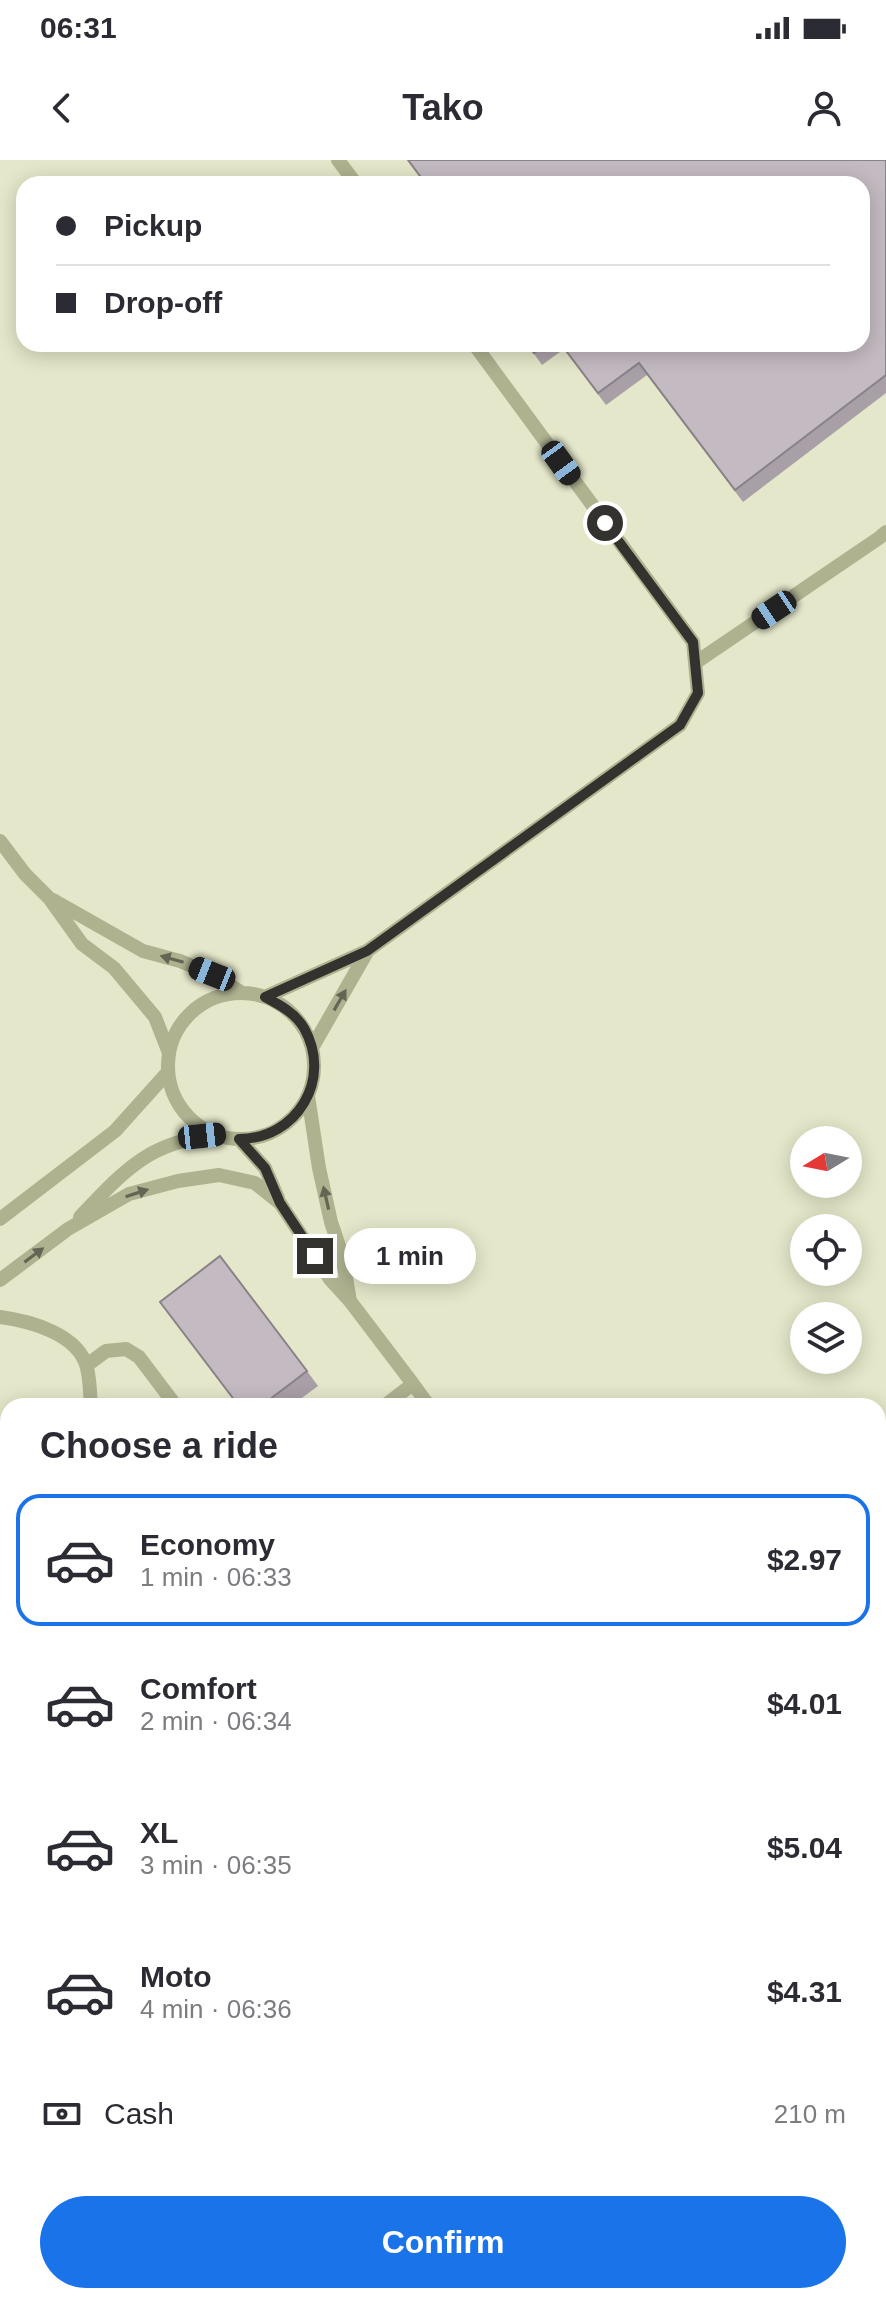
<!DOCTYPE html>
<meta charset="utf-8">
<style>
body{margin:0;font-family:Arial,sans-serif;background:#f7f7f7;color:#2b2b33;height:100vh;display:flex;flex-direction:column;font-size:30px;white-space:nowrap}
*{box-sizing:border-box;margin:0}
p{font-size:26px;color:#7c7c81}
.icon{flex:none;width:44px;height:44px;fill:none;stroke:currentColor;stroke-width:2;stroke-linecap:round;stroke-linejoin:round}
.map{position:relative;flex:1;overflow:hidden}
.sheet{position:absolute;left:0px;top:1238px;width:886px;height:906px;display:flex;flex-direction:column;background:#fff;border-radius:24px 24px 0 0;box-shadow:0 4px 20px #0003}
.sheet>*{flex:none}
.hud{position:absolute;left:16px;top:16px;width:854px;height:176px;border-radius:24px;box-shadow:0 4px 20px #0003;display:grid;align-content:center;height:176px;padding:0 40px;background:#fff}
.needle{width:52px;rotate:260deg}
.fabs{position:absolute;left:790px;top:966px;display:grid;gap:16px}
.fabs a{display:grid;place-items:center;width:72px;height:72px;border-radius:50%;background:#fff;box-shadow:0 4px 20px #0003;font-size:40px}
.end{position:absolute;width:36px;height:36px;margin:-18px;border:10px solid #34322e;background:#fff;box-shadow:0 0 0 4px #fff}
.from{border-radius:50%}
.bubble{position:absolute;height:56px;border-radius:28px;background:#fff;box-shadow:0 4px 20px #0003;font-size:26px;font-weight:800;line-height:56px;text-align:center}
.car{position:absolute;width:24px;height:48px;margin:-24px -12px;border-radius:10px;box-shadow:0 0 6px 2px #0007;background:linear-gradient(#222 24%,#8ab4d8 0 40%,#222 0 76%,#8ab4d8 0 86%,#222 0)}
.hud b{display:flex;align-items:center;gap:28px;height:76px;font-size:30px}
.hud b+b{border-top:2px solid #e1e1e2}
.hud i{width:20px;height:20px;background:#2b2b33}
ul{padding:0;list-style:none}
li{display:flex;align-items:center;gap:24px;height:132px;margin:0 16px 12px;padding:0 24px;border:4px solid transparent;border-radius:24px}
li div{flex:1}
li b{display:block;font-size:30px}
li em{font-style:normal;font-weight:800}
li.active{border-color:#1a73e8}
li>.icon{width:72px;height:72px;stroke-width:1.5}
h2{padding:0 40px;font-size:36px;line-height:96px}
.pay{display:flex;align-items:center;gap:20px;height:88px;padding:0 40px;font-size:30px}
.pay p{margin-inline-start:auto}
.primary-button{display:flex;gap:16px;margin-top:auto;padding:16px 40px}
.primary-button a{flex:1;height:92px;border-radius:48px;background:#1a73e8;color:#fff;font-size:32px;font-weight:800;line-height:92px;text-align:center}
.status{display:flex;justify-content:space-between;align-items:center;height:56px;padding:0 40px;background:#fff;direction:ltr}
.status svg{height:22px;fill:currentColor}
header{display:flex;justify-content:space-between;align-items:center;height:104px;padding:0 40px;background:#fff;font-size:36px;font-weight:800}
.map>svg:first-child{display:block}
</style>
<div class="status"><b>06:31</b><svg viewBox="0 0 49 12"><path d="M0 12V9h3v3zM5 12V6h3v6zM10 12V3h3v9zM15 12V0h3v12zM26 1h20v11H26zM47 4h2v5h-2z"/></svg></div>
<header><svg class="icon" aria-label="back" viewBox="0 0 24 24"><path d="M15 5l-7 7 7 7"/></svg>Tako<svg class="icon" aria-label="person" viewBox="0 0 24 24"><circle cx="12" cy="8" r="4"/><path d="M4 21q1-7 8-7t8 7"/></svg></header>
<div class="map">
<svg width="886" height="2143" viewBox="0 0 886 2143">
<rect width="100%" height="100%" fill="#f7f1e6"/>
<path fill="#f3e1f1" d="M886,2067V2143H777L787,2136H878V2072Z"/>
<path fill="#e4e7c9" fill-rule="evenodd" d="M0,0H886V2067L878,2072V1246H8V1599L0,1588ZM24,24H862V184H24ZM804,980H848V1024H804ZM804,1068H848V1112H804ZM804,1156H848V1200H804Z
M419,2136H787L777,2143H424Z"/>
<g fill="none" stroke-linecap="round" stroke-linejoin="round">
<path stroke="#aeb28f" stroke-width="14" d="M338,0L356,24
M695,503L879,378L886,372
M0,681L25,714L49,738L82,784L114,808L155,857L169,893
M53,740L143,791L180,801L212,814L242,833
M168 906a73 73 0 1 1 146 0a73 73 0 1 1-146 0Z
M265,837L367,791L680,565L698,533L693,482L474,184
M312,888L367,792
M308,936L319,1008L331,1062L342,1095L350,1141
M239,979L265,1008L278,1038
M80,1057C124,1011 148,982 215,975
M0,1059L115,971L168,912
M0,1120L68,1069L129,1034L178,1021L219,1015L255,1023L280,1043L330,1119L350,1141L413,1224L384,1246
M0,1157C30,1161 79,1174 87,1208C90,1220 90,1234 91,1246
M87,1205L106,1191L126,1189L139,1197L176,1246
M413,1224L429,1246
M0,1321L8,1315
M878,1876L886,1888
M878,1965L886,1958
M878,2104L886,2099
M548,2136L553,2143
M643,2143L653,2136
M818,2143L829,2136"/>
<path stroke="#8d935d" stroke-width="24" d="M0,1639L8,1649
M0,1758L8,1768
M290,2136L295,2143
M382,2136L387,2143"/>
</g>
<path fill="#a9a0a7" d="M886,0V233L743,342L647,215L606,245L564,189L542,205L527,184H862Z
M160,1142L307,1211L318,1226L291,1246H238Z
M29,2136H106L97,2143H20Z"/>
<path fill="#c4bac2" stroke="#898288" stroke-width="2" d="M408,0H886V215L735,330L639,203L598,233L561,184H862V24H426Z
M527,184H546L534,193Z
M220,1096L307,1211L261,1246H239L160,1142Z
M109,1239L114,1246H100Z
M8,1315V1387L0,1376V1321Z
M29,2136H79L85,2143H20Z"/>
<defs><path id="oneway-solid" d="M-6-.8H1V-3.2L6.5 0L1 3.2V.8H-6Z" transform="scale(2)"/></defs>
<g fill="#656555">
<use href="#oneway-solid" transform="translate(172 799) rotate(-164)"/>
<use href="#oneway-solid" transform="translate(340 840) rotate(-60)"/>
<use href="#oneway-solid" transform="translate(137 1033) rotate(-18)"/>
<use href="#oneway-solid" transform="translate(326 1038) rotate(-103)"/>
<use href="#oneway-solid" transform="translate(34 1095) rotate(-37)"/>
</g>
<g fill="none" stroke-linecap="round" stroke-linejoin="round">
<path stroke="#34322e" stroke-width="10" d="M315,1096L280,1043L265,1008L239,979C297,979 333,919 304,868C295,853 280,845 265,837L367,791L680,565L698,533L693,482L605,363"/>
</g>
</svg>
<div class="fabs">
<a><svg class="needle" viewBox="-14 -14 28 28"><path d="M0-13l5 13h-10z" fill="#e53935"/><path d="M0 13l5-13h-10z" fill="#7c7c81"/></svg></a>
<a><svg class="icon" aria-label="locate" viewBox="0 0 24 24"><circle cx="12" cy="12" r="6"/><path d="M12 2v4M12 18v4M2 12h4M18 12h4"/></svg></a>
<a><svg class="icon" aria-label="layers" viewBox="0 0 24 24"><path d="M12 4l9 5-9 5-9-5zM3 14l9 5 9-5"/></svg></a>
</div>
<i class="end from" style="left:605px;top:363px"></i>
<i class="end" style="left:315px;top:1096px"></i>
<div class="bubble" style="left:344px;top:1068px;width:132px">1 min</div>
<i class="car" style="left:561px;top:303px;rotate:144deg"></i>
<i class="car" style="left:774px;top:450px;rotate:236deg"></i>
<i class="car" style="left:212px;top:814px;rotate:292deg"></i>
<i class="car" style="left:202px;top:976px;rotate:84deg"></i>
<div class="hud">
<b><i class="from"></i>Pickup</b>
<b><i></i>Drop-off</b>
</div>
<section class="sheet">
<h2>Choose a ride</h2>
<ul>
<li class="active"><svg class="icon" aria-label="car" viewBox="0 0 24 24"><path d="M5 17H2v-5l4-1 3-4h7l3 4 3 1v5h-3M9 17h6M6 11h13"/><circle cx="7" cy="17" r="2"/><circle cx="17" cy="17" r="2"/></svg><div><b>Economy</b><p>1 min · 06:33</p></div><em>$2.97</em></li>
<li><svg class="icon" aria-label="car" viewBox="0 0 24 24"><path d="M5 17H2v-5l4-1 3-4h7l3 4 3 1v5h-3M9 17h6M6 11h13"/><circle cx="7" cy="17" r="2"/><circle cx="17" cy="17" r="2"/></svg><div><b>Comfort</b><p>2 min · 06:34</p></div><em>$4.01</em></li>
<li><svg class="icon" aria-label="car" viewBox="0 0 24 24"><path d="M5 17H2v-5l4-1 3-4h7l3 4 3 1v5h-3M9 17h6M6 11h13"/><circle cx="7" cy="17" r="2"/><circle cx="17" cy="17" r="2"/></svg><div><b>XL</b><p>3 min · 06:35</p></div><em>$5.04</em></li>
<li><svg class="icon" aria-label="car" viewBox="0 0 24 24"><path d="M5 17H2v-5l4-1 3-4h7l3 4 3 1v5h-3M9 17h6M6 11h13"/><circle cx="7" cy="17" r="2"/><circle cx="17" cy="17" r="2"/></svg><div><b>Moto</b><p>4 min · 06:36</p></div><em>$4.31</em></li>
</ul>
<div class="pay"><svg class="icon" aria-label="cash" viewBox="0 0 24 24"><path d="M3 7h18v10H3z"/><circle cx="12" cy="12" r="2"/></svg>Cash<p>210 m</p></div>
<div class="primary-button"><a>Confirm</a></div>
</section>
</div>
